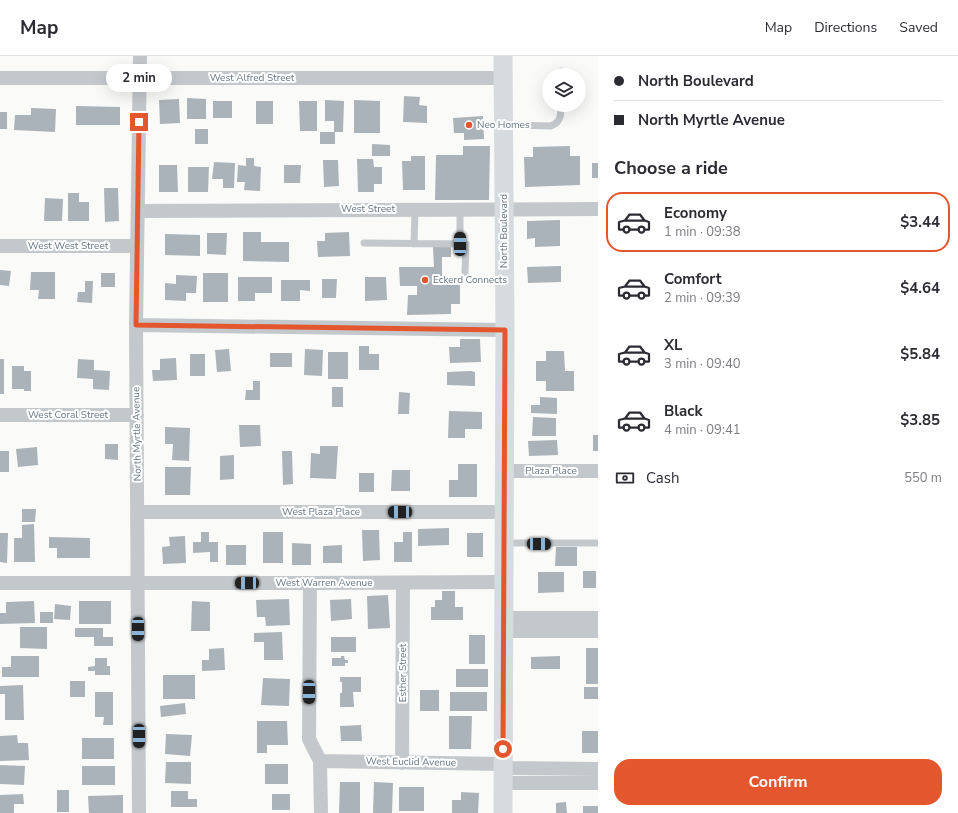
<!DOCTYPE html>
<meta charset="utf-8">
<style>
body{margin:0;font-family:"Nunito Sans",sans-serif;background:#f2f2f3;color:#2b2b33;height:100vh;display:flex;flex-direction:column;font-size:15px;white-space:nowrap}
*{box-sizing:border-box;margin:0}
p{font-size:13px;color:#7c7c81}
.icon{flex:none;width:22px;height:22px;fill:none;stroke:currentColor;stroke-width:2;stroke-linecap:round;stroke-linejoin:round}
.map{position:relative;flex:1;overflow:hidden}
.drawer{display:flex;flex-direction:column;background:#fff;width:360px}
.drawer>*{flex:none}
.guide{display:grid;align-content:center;height:88px;padding:0 16px;background:#fff}
.controls{position:absolute;left:542px;top:12px;display:grid;gap:8px}
.controls a{display:grid;place-items:center;width:44px;height:44px;border-radius:50%;background:#fff;box-shadow:0 4px 16px #0002;font-size:20px}
.end{position:absolute;width:18px;height:18px;margin:-9px;border:5px solid #e4572e;background:#fff;box-shadow:0 0 0 2px #fff}
.from{border-radius:50%}
.bubble{position:absolute;height:28px;border-radius:14px;background:#fff;box-shadow:0 4px 16px #0002;font-size:13px;font-weight:700;line-height:28px;text-align:center}
.car{position:absolute;width:12px;height:24px;margin:-12px -6px;border-radius:5px;box-shadow:0 0 3px 1px #0007;background:linear-gradient(#222 24%,#8ab4d8 0 40%,#222 0 76%,#8ab4d8 0 86%,#222 0)}
.guide b{display:flex;align-items:center;gap:14px;height:38px;font-size:15px}
.guide b+b{border-top:1px solid #e1e1e2}
.guide i{width:10px;height:10px;background:#2b2b33}
ul{padding:0;list-style:none}
li{display:flex;align-items:center;gap:12px;height:60px;margin:0 8px 6px;padding:0 8px;border:2px solid transparent;border-radius:16px}
li div{flex:1}
li b{display:block;font-size:15px}
li em{font-style:normal;font-weight:700}
li.on{border-color:#e4572e}
li>.icon{width:36px;height:36px;stroke-width:1.5}
h2{padding:0 16px;font-size:18px;line-height:48px}
.pay{display:flex;align-items:center;gap:10px;height:44px;padding:0 16px;font-size:15px}
.pay p{margin-inline-start:auto}
.action{display:flex;gap:8px;margin-top:auto;padding:8px 16px}
.action a{flex:1;height:46px;border-radius:16px;background:#e4572e;color:#fff;font-size:16px;font-weight:700;line-height:46px;text-align:center}
header{display:flex;align-items:center;gap:24px;box-sizing:border-box;height:56px;padding:0 20px;background:#fff;border-bottom:1px solid #e1e1e2}
header strong{font-size:19px}
nav{display:flex;gap:22px;margin-inline-start:auto;font-size:14px}
main{display:flex;flex:1;min-height:0}
.map>svg:first-child{display:block}
</style>
<header>
<strong>Map</strong>
<nav><a>Map</a><a>Directions</a><a>Saved</a></nav>
</header>
<main>
<div class="map">
<svg width="598" height="757" viewBox="0 0 598 757">
<rect width="100%" height="100%" fill="#fafaf8"/>
<path fill="#aab3b9" d="M404,40L420,41L419,49L427,50V67L403,66Z
M187,42L206,43V63H187Z
M179,43L180,67L160,68L159,44Z
M325,44L344,45L343,76H334V65H325Z
M354,44L380,45V77H354Z
M213,45H232V62H213Z
M256,45H273V68H256Z
M299,45H317V75H300Z
M76,50L120,51V69H76Z
M31,52L56,53L55,76L14,74L15,59H31Z
M0,56H7V73H0Z
M483,60L484,83L464,84V77H454L453,62Z
M195,73H208V88H195Z
M320,76H335V88H320Z
M372,88L390,89V100H372Z
M463,90H490L489,144H435L436,99H463Z
M570,90V100H580V129L525,131L524,101H533V91Z
M411,100H425V134H403L402,105H411Z
M246,102H254V110L261,111L260,135L244,134L245,126H237L238,109L246,110Z
M357,103H373L374,111H382V128H374V136H358Z
M323,104H338L339,130L324,131Z
M214,106L235,107L234,132H223V123H212Z
M592,107H598V122H592Z
M159,109H177L178,136H159Z
M284,109H301L300,127H284Z
M188,111H209L208,136H188Z
M104,132H118L119,165L105,166Z
M68,137H79V146H89V165H68Z
M45,142L63,143L62,165H44Z
M560,164V190L535,191V182L527,183V165Z
M243,176H261V186H289V206L243,205Z
M349,176L350,200L318,201L317,185H325V177Z
M207,177H227L226,199L207,198Z
M165,178L200,179V200L165,199Z
M433,191H451V201H442V220H451V229H460V248H451V258L407,259L408,239H417V230H400L399,211H434Z
M561,210V226L528,227L527,211Z
M0,214L11,215L9,230L0,229Z
M31,216H55V243H38L39,234H30Z
M101,217H115V231H101Z
M203,217H228V246H203Z
M176,219L197,220L196,237H186V245L165,244V227L176,228Z
M238,221H272V237H255V245H238Z
M365,221H386L387,244L365,245Z
M322,223H337L336,242H322Z
M281,224H310V235L300,234V245H281Z
M85,225H93L92,247L77,246L78,236H85Z
M460,283H480L481,306L450,307L449,291H460Z
M359,290H369V298H379V314H359Z
M229,293L231,315L217,316L215,294Z
M305,293L323,294L322,320L304,319Z
M546,295H564L565,315H574V335H546V325H536V305H546Z
M328,296H348V323H328Z
M270,297H292V311H270Z
M190,298H205V320H190Z
M176,302L177,324L153,325L152,314H160V303Z
M0,303H4V338H0Z
M78,303L94,304V314L110,315L109,334L93,333V323L77,322Z
M12,310H24V315H31V335H24V333H12Z
M471,315L475,316V330L447,329V316Z
M253,325H260V344H245L246,334H253Z
M332,331H343V351H332Z
M399,336L410,337L409,358H398Z
M540,341L557,342V358L531,357V349H540Z
M449,355L482,356V373H465V382H448Z
M533,361L556,362V380H532Z
M239,369H260L261,390L240,391Z
M165,371L190,372L189,405L172,404L173,388H165Z
M593,379H598V395H593Z
M557,384L558,399L529,400L528,385Z
M105,388H118V404L105,403Z
M320,390H338L336,423L310,422L311,397L320,398Z
M37,391L38,409L18,411L16,393Z
M0,395H9V416H0Z
M282,395H292L293,428L283,429Z
M234,399V423L220,424V400Z
M458,408H477V441H449V424H458Z
M165,411H191L190,439H165Z
M392,414H410V435H391Z
M359,417H374V436H359Z
M22,453H36L35,466H22Z
M34,468L35,506H14V482H22V469Z
M449,472V489L418,490V473Z
M362,474H379L380,504L363,505Z
M201,476H209V486H218V506H210V496L193,497V486H201Z
M263,476H283V507H263Z
M403,476H412V506H394V486H403Z
M0,477H8L7,507L0,506Z
M467,477H483V501H467Z
M185,480L186,507L163,508L162,491L170,490L169,481Z
M49,481L90,482V502H57V492H49Z
M292,487L311,488V509H292Z
M226,489H246V509H226Z
M342,489V507H323V490Z
M556,491H577V510H555Z
M583,515H596V532H583Z
M538,516H564V536L538,537Z
M442,535H455V551H463V564H431V551H435V544H442Z
M388,539L390,572L368,573L367,540Z
M289,543L290,569L266,570L265,561H257L256,544Z
M351,543L352,563L331,565L330,544Z
M34,545L35,567L0,568V557H6V546Z
M79,545H111V568H79Z
M192,545L210,546V575H191Z
M55,548L71,550L70,564L54,563Z
M40,556H53V567H40Z
M20,571H47V593L20,592Z
M75,572H103V581H113V590H94V581H75Z
M282,576L283,604H264V586H254V577Z
M469,579H485V608H469Z
M331,581H356V596H331Z
M224,592L225,614L202,615V604H209V593Z
M586,592H598V628H586Z
M11,600H39V621H2V611H11Z
M341,600H344L345,604H348V607H345V610H332V602H341Z
M560,600V613H531V601Z
M95,602H107V610H110V619H95V615H88V611L95,610Z
M456,613H488V631H456Z
M163,619H195V643H163Z
M340,621H361V636H353L354,651H340V637H342V626H340Z
M263,622L290,623L289,650L261,649Z
M70,625H85V641H70Z
M23,629L24,664H5V638H0V630Z
M584,631H598V643H584Z
M420,634H439V655H420Z
M95,636H113V669H103L104,661H95Z
M450,636H487V655H450Z
M185,647L186,658L161,661L160,650Z
M449,660H472L471,693H449Z
M257,665H287L288,689H267V697H257Z
M361,669L362,685H341L340,670Z
M582,675H598V697H582Z
M166,678L192,679L190,700L165,698Z
M17,679L18,687H28L29,704L0,705V680Z
M82,682H114V703H82Z
M166,706H191V728L165,727Z
M265,708H288V728H265Z
M0,709L25,710L24,729L0,728Z
M82,710H115V729H82Z
M340,726H360V757H339Z
M374,726L393,727L392,757H373Z
M399,731H424V755H399Z
M57,734H69V756H57Z
M171,735H188V743H197V751H171Z
M461,736L479,737L478,757H452V744H461Z
M23,738L24,748H14V757H0V739Z
M272,738H290V754H272Z
M123,739V757H89L88,740Z
M566,746L567,757H556V747Z
M583,750H598V757H583Z"/>
<g fill="none" stroke-linecap="round" stroke-linejoin="round">
<path stroke="#c3c8cc" stroke-width="7" d="M562,19V15
M504,69L551,70C561,66 561,59 561,49
M460,153V188
M364,187L466,188L465,217
M414,188L415,153
M505,487H598"/>
<path stroke="#c3c8cc" stroke-width="14" d="M0,22H503
M138,155L598,153
M0,190H137
M136,269L505,274
M0,359H137
M505,415H598
M138,456H504
M0,527H310L504,526
M310,527L309,683L320,705L321,757
M504,562H598
M504,575H598
M320,705L503,708
M402,707L403,527
M503,712L598,713
M503,727H598
M139,757L136,269L140,0"/>
<path stroke="#d6dbdf" stroke-width="19" d="M503,757L505,274L503,0"/>
</g>
<g fill="none" stroke-linecap="round" stroke-linejoin="round">
<path stroke="#e4572e" stroke-width="5" d="M139,66L136,269L505,274L503,693"/>
</g>
<g fill="#e4572e" stroke="#fff" stroke-width="1.5">
<circle cx="469" cy="69" r="4"/>
<circle cx="425" cy="224" r="4"/>
</g>
<g text-anchor="middle" dominant-baseline="central" stroke-width="4" stroke-linejoin="round" paint-order="stroke">
<g font-size="10" fill="#657683" stroke="#fff">
<text x="252" y="22">West Alfred Street</text>
<text x="368" y="153">West Street</text>
<text transform="translate(504 175) rotate(-90)">North Boulevard</text>
<text x="68" y="190">West West Street</text>
<text x="68" y="359">West Coral Street</text>
<text transform="translate(137 378) rotate(-91)">North Myrtle Avenue</text>
<text x="551" y="415">Plaza Place</text>
<text x="321" y="456">West Plaza Place</text>
<text x="324" y="527">West Warren Avenue</text>
<text transform="translate(403 617) rotate(-90)">Esther Street</text>
<text transform="translate(411 706) rotate(1)">West Euclid Avenue</text>
</g>
<g font-size="10" fill="#657683" stroke="#fff" text-anchor="start">
<text x="477" y="69">Neo Homes</text>
<text x="433" y="224">Eckerd Connects</text>
</g>
</g>
</svg>
<div class="controls">
<a><svg class="icon" aria-label="layers" viewBox="0 0 24 24"><path d="M12 4l9 5-9 5-9-5zM3 14l9 5 9-5"/></svg></a>
</div>
<i class="end from" style="left:503px;top:693px"></i>
<i class="end" style="left:139px;top:66px"></i>
<div class="bubble" style="left:106px;top:8px;width:66px">2 min</div>
<i class="car" style="left:460px;top:188px;rotate:0deg"></i>
<i class="car" style="left:400px;top:456px;rotate:270deg"></i>
<i class="car" style="left:539px;top:488px;rotate:91deg"></i>
<i class="car" style="left:247px;top:527px;rotate:270deg"></i>
<i class="car" style="left:138px;top:573px;rotate:180deg"></i>
<i class="car" style="left:309px;top:636px;rotate:180deg"></i>
<i class="car" style="left:139px;top:680px;rotate:180deg"></i>
</div>
<section class="drawer">
<div class="guide">
<b><i class="from"></i>North Boulevard</b>
<b><i></i>North Myrtle Avenue</b>
</div>
<h2>Choose a ride</h2>
<ul>
<li class="on"><svg class="icon" aria-label="car" viewBox="0 0 24 24"><path d="M5 17H2v-5l4-1 3-4h7l3 4 3 1v5h-3M9 17h6M6 11h13"/><circle cx="7" cy="17" r="2"/><circle cx="17" cy="17" r="2"/></svg><div><b>Economy</b><p>1 min · 09:38</p></div><em>$3.44</em></li>
<li><svg class="icon" aria-label="car" viewBox="0 0 24 24"><path d="M5 17H2v-5l4-1 3-4h7l3 4 3 1v5h-3M9 17h6M6 11h13"/><circle cx="7" cy="17" r="2"/><circle cx="17" cy="17" r="2"/></svg><div><b>Comfort</b><p>2 min · 09:39</p></div><em>$4.64</em></li>
<li><svg class="icon" aria-label="car" viewBox="0 0 24 24"><path d="M5 17H2v-5l4-1 3-4h7l3 4 3 1v5h-3M9 17h6M6 11h13"/><circle cx="7" cy="17" r="2"/><circle cx="17" cy="17" r="2"/></svg><div><b>XL</b><p>3 min · 09:40</p></div><em>$5.84</em></li>
<li><svg class="icon" aria-label="car" viewBox="0 0 24 24"><path d="M5 17H2v-5l4-1 3-4h7l3 4 3 1v5h-3M9 17h6M6 11h13"/><circle cx="7" cy="17" r="2"/><circle cx="17" cy="17" r="2"/></svg><div><b>Black</b><p>4 min · 09:41</p></div><em>$3.85</em></li>
</ul>
<div class="pay"><svg class="icon" aria-label="cash" viewBox="0 0 24 24"><path d="M3 7h18v10H3z"/><circle cx="12" cy="12" r="2"/></svg>Cash<p>550 m</p></div>
<div class="action"><a>Confirm</a></div>
</section>
</main>
